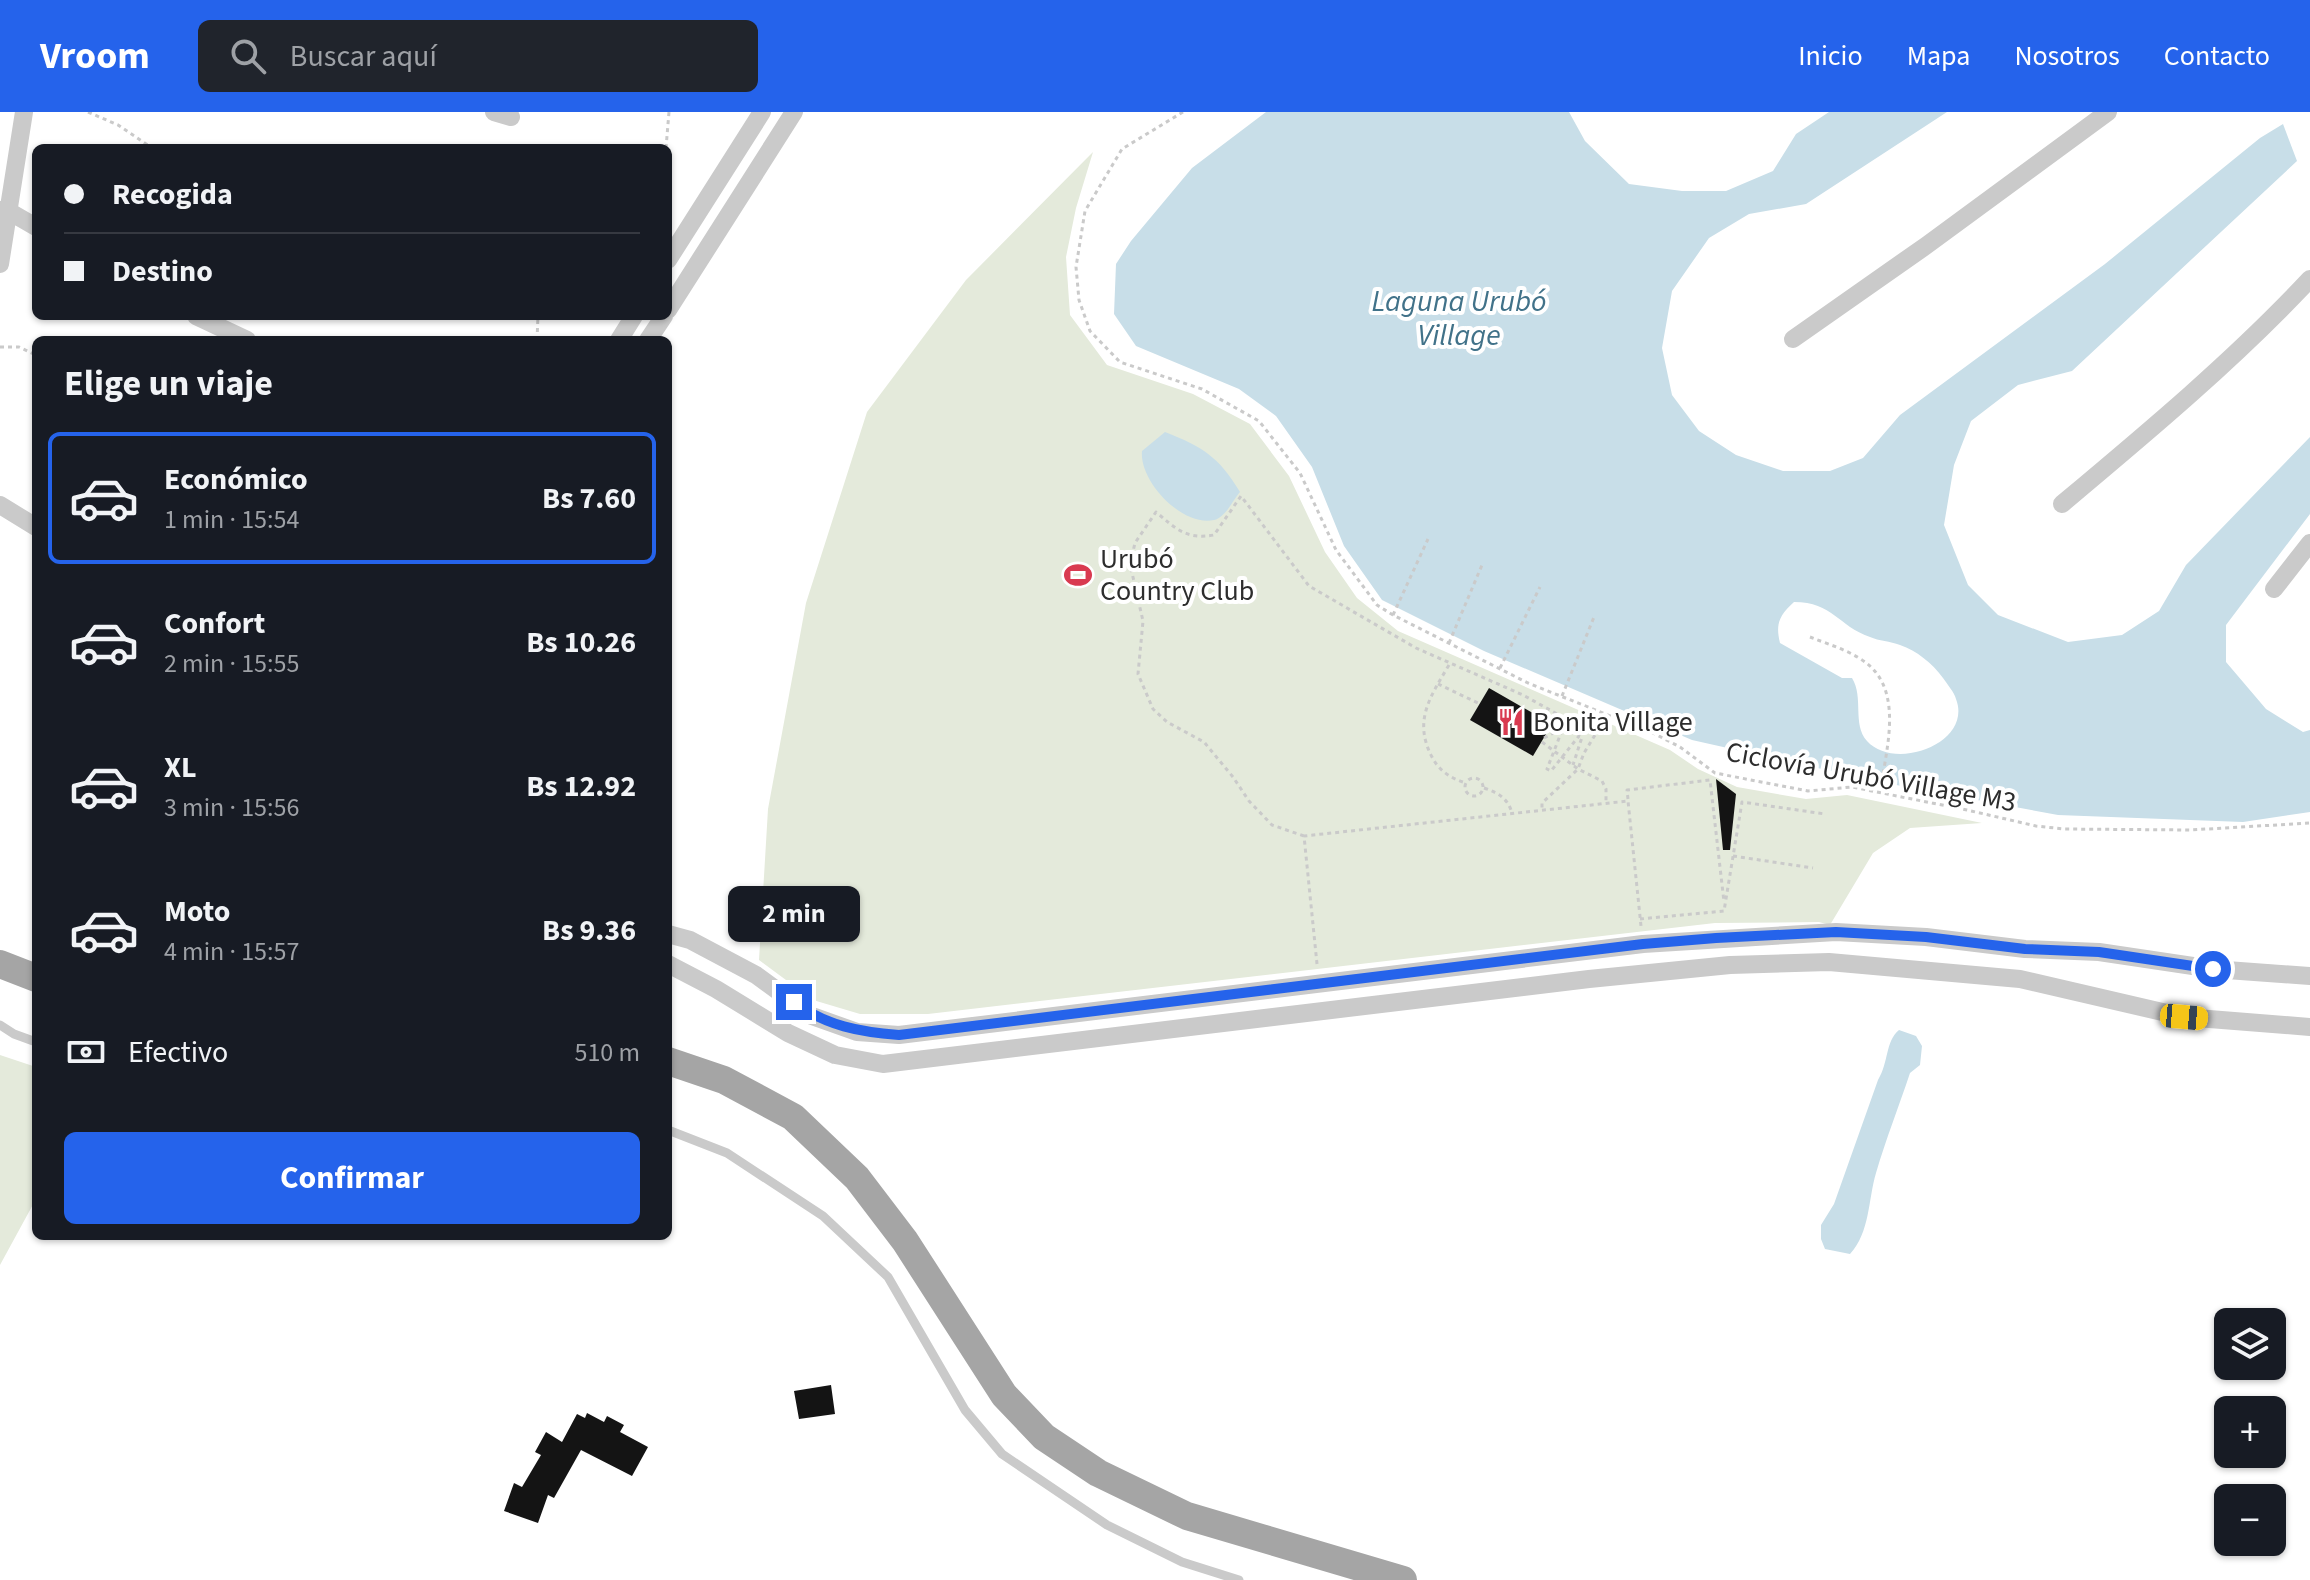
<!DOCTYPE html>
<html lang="es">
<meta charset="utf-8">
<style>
body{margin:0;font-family:"Source Sans 3",sans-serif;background:#20242c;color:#f1f3f6;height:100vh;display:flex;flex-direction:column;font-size:30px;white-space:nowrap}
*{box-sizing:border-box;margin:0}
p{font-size:26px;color:#9ea1a6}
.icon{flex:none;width:44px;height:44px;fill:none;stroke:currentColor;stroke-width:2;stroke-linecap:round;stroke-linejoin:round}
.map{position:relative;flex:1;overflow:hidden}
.drawer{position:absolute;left:32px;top:224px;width:640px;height:904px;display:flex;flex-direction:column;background:#171b24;border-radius:12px;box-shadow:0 2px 6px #0004}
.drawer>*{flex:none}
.hud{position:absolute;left:32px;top:32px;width:640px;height:176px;border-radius:12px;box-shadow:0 2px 6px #0004;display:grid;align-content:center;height:176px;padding:0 32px;background:#171b24}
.buttons{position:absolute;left:2214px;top:1196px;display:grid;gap:16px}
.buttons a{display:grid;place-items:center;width:72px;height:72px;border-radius:12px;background:#171b24;box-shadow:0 2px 6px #0004;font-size:40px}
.end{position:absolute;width:36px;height:36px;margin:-18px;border:10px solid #2563eb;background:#fff;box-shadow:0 0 0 4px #fff}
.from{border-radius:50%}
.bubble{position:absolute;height:56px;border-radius:12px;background:#171b24;box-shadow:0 2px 6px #0004;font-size:26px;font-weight:700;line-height:56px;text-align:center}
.car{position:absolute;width:24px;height:48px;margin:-24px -12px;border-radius:10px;box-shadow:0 0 6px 2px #0007;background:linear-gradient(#f5c518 24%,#345 0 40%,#f5c518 0 76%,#345 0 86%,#f5c518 0)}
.hud b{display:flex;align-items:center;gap:28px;height:76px;font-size:30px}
.hud b+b{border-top:2px solid #363941}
.hud i{width:20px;height:20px;background:#f1f3f6}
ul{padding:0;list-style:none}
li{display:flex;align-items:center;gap:24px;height:132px;margin:0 16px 12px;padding:0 16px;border:4px solid transparent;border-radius:12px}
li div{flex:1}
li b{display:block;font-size:30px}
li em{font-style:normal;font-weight:700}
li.active{border-color:#2563eb}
li>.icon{width:72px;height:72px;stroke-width:1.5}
h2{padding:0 32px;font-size:36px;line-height:96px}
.pay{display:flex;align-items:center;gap:20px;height:88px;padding:0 32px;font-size:30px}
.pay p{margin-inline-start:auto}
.cta{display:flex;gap:16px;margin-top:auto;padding:16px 32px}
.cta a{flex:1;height:92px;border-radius:12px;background:#2563eb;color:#fff;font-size:32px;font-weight:700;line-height:92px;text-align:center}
header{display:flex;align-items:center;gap:48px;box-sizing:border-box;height:112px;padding:0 40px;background:#2563eb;color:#fff}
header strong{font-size:38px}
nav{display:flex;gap:44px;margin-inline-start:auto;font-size:28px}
.search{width:560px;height:72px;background:#20242c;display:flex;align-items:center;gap:20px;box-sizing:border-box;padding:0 28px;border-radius:12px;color:#9ea1a6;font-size:30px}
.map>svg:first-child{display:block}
</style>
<header>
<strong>Vroom</strong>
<div class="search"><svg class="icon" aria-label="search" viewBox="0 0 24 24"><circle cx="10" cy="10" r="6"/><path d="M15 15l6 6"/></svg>Buscar aquí</div>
<nav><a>Inicio</a><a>Mapa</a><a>Nosotros</a><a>Contacto</a></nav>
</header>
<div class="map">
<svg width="2310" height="1468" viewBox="0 0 2310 1468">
<rect width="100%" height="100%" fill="#fff"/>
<path fill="#e4eadb" d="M1093,40L1076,96L1066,145L1070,203L1107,253L1193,282L1250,312L1289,364L1325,440L1357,486L1398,519L1670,638L1698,657L1737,675L1806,687L1847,683L1982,711L1910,716L1873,741L1830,813L1819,810L1715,811L928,902H860L813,888L759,848L768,697L806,491L867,300L966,168Z
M0,943L36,955V1087L0,1153Z"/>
<path fill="#c8dee8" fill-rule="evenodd" d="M1266,0H1569L1585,29L1629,72L1682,79H1726L1773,59L1796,22L1829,0H1947L1806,92L1749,102L1709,126L1672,179L1662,236L1672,283L1699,319L1736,343L1783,359H1830L1863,346L1900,303L2105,152L2260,26L2283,12L2297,49L2072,259L2018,273L1971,309L1954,353L1944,413L1968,473L1998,503L2068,530L2122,523L2159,499L2186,453L2310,325V402L2226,513V550L2266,597L2303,620L2310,618V700L2243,710L2058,703L1880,670L1692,628L1484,539L1382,488L1344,434L1312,355L1276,304L1239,277L1136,234L1114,202L1116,152L1131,129L1192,56ZM1794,490C1833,490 1838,514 1870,525C1879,529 1890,529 1900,533C1917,539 1932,551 1943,566C1947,572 1954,580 1956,587C1973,631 1895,660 1867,629C1852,612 1864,585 1852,566H1842L1780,531C1775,511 1780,503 1794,490Z
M1165,320C1203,335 1219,345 1240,380C1233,388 1225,406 1214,408C1182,415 1139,369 1142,339Z
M1899,918L1916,924L1922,934L1920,953L1910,961C1899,994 1886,1027 1876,1061C1868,1088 1870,1120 1850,1142L1825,1137L1821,1127V1113L1834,1092L1878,968C1889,950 1885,930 1899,918Z"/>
<path fill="#141414" d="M1489,576L1552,612L1533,644L1470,608Z
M1716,667L1736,682L1730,738H1723Z
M831,1273L835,1302L799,1307L794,1279Z
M587,1301L604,1310L607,1304L624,1313L620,1320L648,1335L632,1364L581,1338L554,1386L548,1383L538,1411L504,1399L514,1371L522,1375L541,1343L535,1340L546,1320L562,1330L577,1302L585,1306Z"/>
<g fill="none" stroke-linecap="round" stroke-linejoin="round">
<path stroke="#cacaca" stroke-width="3" stroke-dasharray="4 4" stroke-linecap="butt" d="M88,0L118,13L152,36
M1183,0L1122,37L1085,99L1076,155L1079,188L1090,219L1120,250L1202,277L1259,309L1300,361L1336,438L1377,493L1393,503L1528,571L1653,621L1680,635L1715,661L1808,679L1852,675L1967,698L2036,714L2064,717L2190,718L2310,711
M666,36L669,0
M537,228L538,204
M0,235H19L36,243
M1393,503L1428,427
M1810,525C1830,533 1855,540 1871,555C1903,586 1885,642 1880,681
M1449,531L1482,453
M1449,553C1430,585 1413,609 1432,645C1439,659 1452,667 1466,671
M1500,556L1540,475
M1438,572L1480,592
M1562,584L1594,505
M1544,626L1563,616L1547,657L1551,659L1579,624L1582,625L1573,653
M1542,630L1578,657L1602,669L1606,677V691
M1465 675a9 9 0 1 1 18 0a9 9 0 1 1-18 0Z
M1484,676C1499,681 1508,687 1512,701
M1628,687L1627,678L1710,668L1724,790
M1304,724L1272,713L1249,689L1233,665L1204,630L1167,610L1153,597L1138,562L1143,509L1130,452L1135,431L1156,400C1176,417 1187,428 1214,423L1241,384L1309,474L1416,536L1523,583L1595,623L1584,641L1578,657L1542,691V698
M1733,744L1813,756
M1640,807L1724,799L1742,690L1825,702
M1317,852L1304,724L1628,689L1641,814"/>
<path stroke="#cacaca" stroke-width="9" d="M0,913L14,922L36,930
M668,1018L727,1041L823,1104L888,1165L965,1298L1002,1342L1107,1413L1182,1450L1239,1468"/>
<path stroke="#cacaca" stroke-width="18" d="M494,0L511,5
M0,98L10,100L36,115
M668,148L762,0
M0,152L24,0
M668,198L794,0
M196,204L247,228
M1793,227L1927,133L2108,0
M619,228L634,204
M648,228L664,204
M2062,392C2148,320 2234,248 2310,167
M0,393L36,415
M2274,477L2310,431
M668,822L690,828L756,863L812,904L857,920L899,923L1643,832L1836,820L1926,825L2025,837L2099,840L2213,857L2310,864
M668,852L716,877L788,921L835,943L883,952L1589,867L1730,853L1829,850L2020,867L2184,905L2310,915"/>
<path stroke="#a5a5a5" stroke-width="28" d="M0,852L36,866
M668,949L724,968L793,1005L857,1066L905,1129L1004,1283L1044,1325L1098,1361L1187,1404L1403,1468"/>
</g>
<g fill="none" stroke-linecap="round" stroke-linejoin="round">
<path stroke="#2563eb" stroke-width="10" d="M794,890C826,914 860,920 899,923L1643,832L1716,826L1836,820L1926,825L2025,837L2099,840L2213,857"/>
</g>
<defs>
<g id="stadium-bare" transform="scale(2.16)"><path d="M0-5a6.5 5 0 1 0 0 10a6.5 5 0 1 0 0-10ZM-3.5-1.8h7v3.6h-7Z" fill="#d93a50" stroke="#fff" stroke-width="2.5" paint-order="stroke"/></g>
<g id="restaurant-bare" transform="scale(2.16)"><path d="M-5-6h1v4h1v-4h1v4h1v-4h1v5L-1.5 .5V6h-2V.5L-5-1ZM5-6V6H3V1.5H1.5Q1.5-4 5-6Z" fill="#d93a50" stroke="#fff" stroke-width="2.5" paint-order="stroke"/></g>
</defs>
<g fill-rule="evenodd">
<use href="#stadium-bare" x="1078" y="463"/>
<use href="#restaurant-bare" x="1511" y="610"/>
</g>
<g text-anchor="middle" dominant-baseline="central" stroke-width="8" stroke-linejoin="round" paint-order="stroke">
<g font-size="28" fill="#2d2d2d" stroke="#fff" text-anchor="start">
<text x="1100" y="447">Urubó<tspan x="1100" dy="32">Country Club</tspan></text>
<text x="1533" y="610">Bonita Village</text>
</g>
<g font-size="28" fill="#2d2d2d" stroke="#fff">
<text transform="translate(1871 665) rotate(10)">Ciclovía Urubó Village M3</text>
</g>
<g font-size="30" font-style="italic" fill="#417289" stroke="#fff">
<text x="1459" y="189">Laguna Urubó<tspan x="1459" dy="34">Village</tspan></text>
</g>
</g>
</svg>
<div class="buttons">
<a><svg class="icon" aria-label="layers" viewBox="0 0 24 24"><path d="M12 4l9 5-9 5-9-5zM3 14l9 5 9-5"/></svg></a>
<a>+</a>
<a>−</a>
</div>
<i class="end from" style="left:2213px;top:857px"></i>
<i class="end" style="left:794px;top:890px"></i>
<div class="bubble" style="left:728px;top:774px;width:132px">2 min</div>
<i class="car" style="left:2184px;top:905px;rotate:95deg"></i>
<div class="hud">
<b><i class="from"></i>Recogida</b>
<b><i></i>Destino</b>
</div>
<section class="drawer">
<h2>Elige un viaje</h2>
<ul>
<li class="active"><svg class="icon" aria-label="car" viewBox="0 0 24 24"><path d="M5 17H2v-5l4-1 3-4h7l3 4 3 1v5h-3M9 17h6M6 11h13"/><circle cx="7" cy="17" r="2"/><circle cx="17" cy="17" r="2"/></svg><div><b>Económico</b><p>1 min · 15:54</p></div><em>Bs 7.60</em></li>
<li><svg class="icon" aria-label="car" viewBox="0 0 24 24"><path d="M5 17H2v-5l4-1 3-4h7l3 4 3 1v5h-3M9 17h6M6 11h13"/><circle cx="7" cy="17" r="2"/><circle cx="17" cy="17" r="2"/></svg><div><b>Confort</b><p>2 min · 15:55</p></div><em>Bs 10.26</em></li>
<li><svg class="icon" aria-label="car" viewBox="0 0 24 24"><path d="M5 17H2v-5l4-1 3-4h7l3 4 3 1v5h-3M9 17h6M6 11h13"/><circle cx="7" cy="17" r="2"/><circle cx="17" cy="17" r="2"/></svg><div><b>XL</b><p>3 min · 15:56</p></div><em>Bs 12.92</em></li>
<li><svg class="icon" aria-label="car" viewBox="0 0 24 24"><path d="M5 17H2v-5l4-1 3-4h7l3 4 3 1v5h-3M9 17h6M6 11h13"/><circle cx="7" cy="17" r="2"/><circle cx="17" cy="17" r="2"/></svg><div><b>Moto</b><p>4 min · 15:57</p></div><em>Bs 9.36</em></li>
</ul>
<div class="pay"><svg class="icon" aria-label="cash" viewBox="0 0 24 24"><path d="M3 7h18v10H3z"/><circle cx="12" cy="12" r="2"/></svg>Efectivo<p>510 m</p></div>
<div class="cta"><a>Confirmar</a></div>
</section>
</div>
